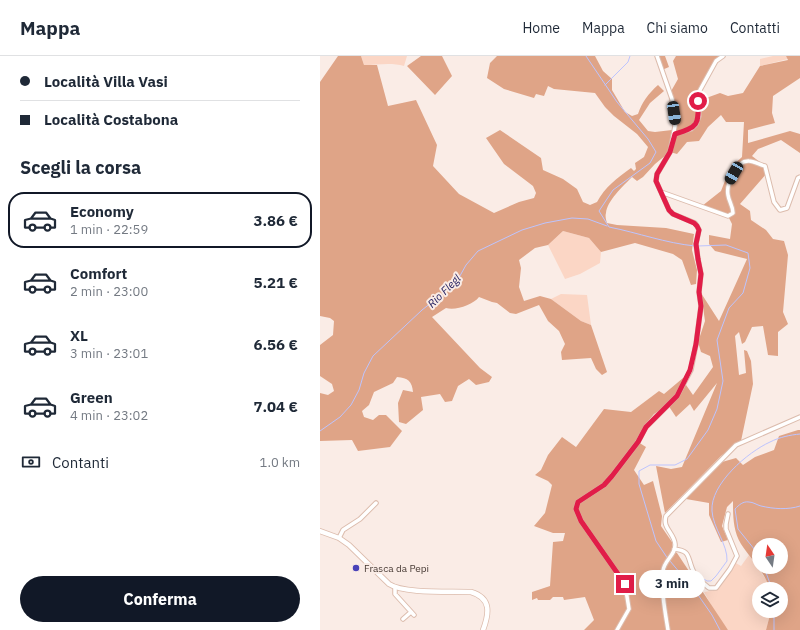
<!DOCTYPE html>
<html lang="it">
<meta charset="utf-8">
<style>
body{margin:0;font-family:"IBM Plex Sans",sans-serif;background:#f6f6f7;color:#1f2937;height:100vh;display:flex;flex-direction:column;font-size:15px;white-space:nowrap}
*{box-sizing:border-box;margin:0}
p{font-size:13px;color:#747a83}
.icon{flex:none;width:22px;height:22px;fill:none;stroke:currentColor;stroke-width:2;stroke-linecap:round;stroke-linejoin:round}
.map{position:relative;flex:1;overflow:hidden}
.side{display:flex;flex-direction:column;background:#fff;width:320px}
.side>*{flex:none}
.top-card{display:grid;align-content:center;height:88px;padding:0 20px;background:#fff}
.needle{width:26px;rotate:347deg}
.tools{position:absolute;left:432px;top:482px;display:grid;gap:8px}
.tools a{display:grid;place-items:center;width:36px;height:36px;border-radius:50%;background:#fff;box-shadow:0 4px 16px #0002;font-size:20px}
.end{position:absolute;width:18px;height:18px;margin:-9px;border:5px solid #e11d48;background:#fff;box-shadow:0 0 0 2px #fff}
.from{border-radius:50%}
.bubble{position:absolute;height:28px;border-radius:14px;background:#fff;box-shadow:0 4px 16px #0002;font-size:13px;font-weight:700;line-height:28px;text-align:center}
.car{position:absolute;width:12px;height:24px;margin:-12px -6px;border-radius:5px;box-shadow:0 0 3px 1px #0007;background:linear-gradient(#222 24%,#8ab4d8 0 40%,#222 0 76%,#8ab4d8 0 86%,#222 0)}
.top-card b{display:flex;align-items:center;gap:14px;height:38px;font-size:15px}
.top-card b+b{border-top:1px solid #e0e1e3}
.top-card i{width:10px;height:10px;background:#1f2937}
ul{padding:0;list-style:none}
li{display:flex;align-items:center;gap:12px;height:56px;margin:0 8px 6px;padding:0 12px;border:2px solid transparent;border-radius:16px}
li div{flex:1}
li b{display:block;font-size:15px}
li em{font-style:normal;font-weight:700}
li.active{border-color:#111827}
li>.icon{width:36px;height:36px;stroke-width:1.5}
h2{padding:0 20px;font-size:18px;line-height:48px}
.pay{display:flex;align-items:center;gap:10px;height:44px;padding:0 20px;font-size:15px}
.pay p{margin-inline-start:auto}
.primary-button{display:flex;gap:8px;margin-top:auto;padding:8px 20px}
.primary-button a{flex:1;height:46px;border-radius:24px;background:#111827;color:#fff;font-size:16px;font-weight:700;line-height:46px;text-align:center}
header{display:flex;align-items:center;gap:24px;box-sizing:border-box;height:56px;padding:0 20px;background:#fff;border-bottom:1px solid #e0e1e3}
header strong{font-size:19px}
nav{display:flex;gap:22px;margin-inline-start:auto;font-size:14px}
main{display:flex;flex:1;min-height:0}
.map>svg:first-child{display:block}
</style>
<header>
<strong>Mappa</strong>
<nav><a>Home</a><a>Mappa</a><a>Chi siamo</a><a>Contatti</a></nav>
</header>
<main>
<section class="side">
<div class="top-card">
<b><i class="from"></i>Località Villa Vasi</b>
<b><i></i>Località Costabona</b>
</div>
<h2>Scegli la corsa</h2>
<ul>
<li class="active"><svg class="icon" aria-label="car" viewBox="0 0 24 24"><path d="M5 17H2v-5l4-1 3-4h7l3 4 3 1v5h-3M9 17h6M6 11h13"/><circle cx="7" cy="17" r="2"/><circle cx="17" cy="17" r="2"/></svg><div><b>Economy</b><p>1 min · 22:59</p></div><em>3.86 €</em></li>
<li><svg class="icon" aria-label="car" viewBox="0 0 24 24"><path d="M5 17H2v-5l4-1 3-4h7l3 4 3 1v5h-3M9 17h6M6 11h13"/><circle cx="7" cy="17" r="2"/><circle cx="17" cy="17" r="2"/></svg><div><b>Comfort</b><p>2 min · 23:00</p></div><em>5.21 €</em></li>
<li><svg class="icon" aria-label="car" viewBox="0 0 24 24"><path d="M5 17H2v-5l4-1 3-4h7l3 4 3 1v5h-3M9 17h6M6 11h13"/><circle cx="7" cy="17" r="2"/><circle cx="17" cy="17" r="2"/></svg><div><b>XL</b><p>3 min · 23:01</p></div><em>6.56 €</em></li>
<li><svg class="icon" aria-label="car" viewBox="0 0 24 24"><path d="M5 17H2v-5l4-1 3-4h7l3 4 3 1v5h-3M9 17h6M6 11h13"/><circle cx="7" cy="17" r="2"/><circle cx="17" cy="17" r="2"/></svg><div><b>Green</b><p>4 min · 23:02</p></div><em>7.04 €</em></li>
</ul>
<div class="pay"><svg class="icon" aria-label="cash" viewBox="0 0 24 24"><path d="M3 7h18v10H3z"/><circle cx="12" cy="12" r="2"/></svg>Contanti<p>1.0 km</p></div>
<div class="primary-button"><a>Conferma</a></div>
</section>
<div class="map">
<svg width="480" height="574" viewBox="0 0 480 574">
<rect width="100%" height="100%" fill="#faece6"/>
<path fill="#fbd6c5" d="M41,0H87L84,10C71,6 57,9 44,9Z
M453,0H466L468,3L440,10V3Z
M243,175L269,182L281,196L280,207L260,218L245,223L228,189Z
M241,238L267,239L271,269L261,265L231,243Z
M429,499L449,528V533H439V555H451L446,574H408L398,561L384,536L396,534L410,516L414,506L421,510Z"/>
<path fill="#dfa487" fill-rule="evenodd" d="M18,0H41L44,9H57L68,50L96,44L117,89L113,110L139,138L174,157L199,146L214,142L216,137L213,130L184,108L166,82L180,74L221,102L223,114L243,123L257,133L263,146L270,149L277,146C285,131 297,122 311,112L314,115L316,113L315,107L324,101L328,91L317,78L294,60L285,51L275,37L234,33L228,30L224,40L216,38L214,42L184,33L167,22L170,7L177,0H275L283,15L292,23V34L305,56L312,60L318,58C322,46 328,38 338,29L344,35L330,47L319,64L328,75L335,76L352,74L351,89L346,99L335,108L323,121L317,125L312,121C303,130 287,145 286,157C285,160 286,164 287,167L297,169L346,172L374,178L372,194L377,214L376,228L371,229L362,204L353,198L315,187L281,196L269,182L243,175L228,189L215,192L199,204L201,212L199,231L204,245L220,240L231,243L261,265L271,269L287,316L282,319L276,313L271,302L242,304L241,296L245,288L239,275L228,265L219,249L196,258L190,257L177,247L172,246L159,241C153,249 135,255 126,252L112,261L160,312L172,321L169,326L156,329L149,323L138,330L132,345L125,346L120,338L101,341L103,354L86,368L79,366L78,347L83,334L93,336C92,325 88,322 77,321L73,327L54,336L49,349L42,355L44,361L53,364L59,359H66L82,375L70,391L38,395L32,384L0,385V337L8,339L14,335L12,328L0,320V289L13,279L14,265L10,262L0,260V26Z
M101,0H122L132,20L115,39L87,10Z
M337,0H345L349,11L342,14Z
M356,0H403C390,9 381,29 378,45L400,37L408,40L423,37L440,10L468,4L466,0H480V22L453,40L452,57L455,67L428,74V87L470,75L480,78V97L461,84L438,93L432,100L445,110L447,117L420,148L430,155L431,164L446,174L453,183L464,185L468,199L463,256L468,268L458,276V300L448,299L443,270L432,271L425,286L422,288L419,276L415,280L419,319L426,317L424,294L427,295L431,305L433,328L421,385L401,400L345,457L336,410L351,413L362,411L397,327L374,355L370,348L356,361L348,349L334,358L324,370L312,392L318,386L326,391L314,414L324,429L333,425L342,460L341,470L352,486L353,495L357,497L408,574H264L274,564L265,541L244,544L243,541H233L230,544H218L217,542L212,544V536L230,530L233,486L243,485L245,477H233L214,470L225,457L232,429L228,425L215,419L221,414L228,399L242,381L256,391L284,353L311,356L339,335L344,338L363,322L364,326L373,339L393,311L390,300L381,296L378,286L385,265L381,237L399,265L427,203L395,195L389,188V179L410,183L412,168L408,160L382,150L401,135L410,112L422,101L424,66H406L401,59L388,71L379,85L367,86L357,98L350,96L355,78L350,37L358,23L353,5Z
M478,374H480V574H446L451,555H461V533H449C447,518 429,501 421,488C413,475 413,460 413,445L407,451L402,470L408,484L401,486L389,459V447L366,443L402,406L416,402L423,409L435,401L454,394L459,380ZM439,489H461V511H439Z"/>
<g fill="none" stroke-linecap="round" stroke-linejoin="round">
<path stroke="#bdc4fe" stroke-width="1" d="M266,0L297,46L328,83L336,96L330,107L293,134L279,155L289,171C319,177 345,187 375,190
M285,29L308,6L310,0
M0,375L20,361L31,349L39,334L44,317L53,300L102,254L136,227L146,209L158,195L202,174L225,167L252,162L268,163L287,170
M439,499L418,473L415,453C419,449 423,445 429,446C433,446 437,449 441,450C454,453 468,454 480,450
M348,503L336,485L319,428V415L330,409H355L367,403L388,374L397,353L403,325L397,284L409,252L423,237L430,212L428,197L406,189L378,190
M350,505L376,536L392,559L400,574
M444,511L452,533
M377,519L387,525H391L396,520L407,505C408,489 393,472 392,455C390,428 428,396 450,386C460,381 470,379 480,378
M366,523L374,519
M454,555V574"/>
<g stroke="#dcbcad" stroke-width="5.5">
<path id="minor" d="M355,78L371,73L376,68L379,60L378,45L380,34L396,5L403,0
M341,136L408,160L413,157C413,150 409,146 408,139C406,129 416,104 429,105C434,105 440,109 445,110L454,146L460,154L467,152L478,122L480,121
M19,482L23,474L40,463L56,447
M354,493C370,495 367,499 372,512C375,521 382,526 389,532H396L410,513L417,500L406,473V468L408,458
M75,531V538L94,559
M83,563L91,556
M297,574L309,553L305,528L261,465L256,453L258,446L284,429L292,420L318,386L326,371L357,340L371,314L376,288L381,250L379,236L381,218L378,203L376,188L379,174L377,170L375,167L353,158L349,154L336,125L337,118L350,96L355,70L352,43L337,0
M348,574C345,555 341,535 343,515C344,504 356,499 355,488C354,477 342,472 346,460L416,389L480,361"/>
</g>
<g stroke="#dcbcad" stroke-width="6">
<path id="tertiary" d="M0,475L19,482L29,489L69,528C84,538 131,535 151,536C172,542 169,558 163,574"/>
</g>
<use href="#minor" stroke="#fff" stroke-width="3.5"/>
<use href="#tertiary" stroke="#fff" stroke-width="4.5"/>
</g>
<g fill="none" stroke-linecap="round" stroke-linejoin="round">
<path stroke="#e11d48" stroke-width="5" d="M305,528L261,465L256,453L258,446L284,429L292,420L318,386L326,371L357,340L370,314L376,288L381,250L379,236L381,218L378,203L376,188L379,174L377,170L374,167L353,158L349,154L336,125L337,118L350,96L355,78C378,71 379,69 378,45"/>
</g>
<circle fill="#4942b8" stroke="#faece6" stroke-width="1.5" cx="36" cy="512" r="4"/>
<g text-anchor="middle" dominant-baseline="central" stroke-width="4" stroke-linejoin="round" paint-order="stroke">
<g font-size="10" fill="#453832" stroke="#faece6" text-anchor="start">
<text x="44" y="512">Frasca da Pepi</text>
</g>
<g font-size="11" font-style="italic" fill="#242162" stroke="#faece6">
<text transform="translate(124 235) rotate(-45)">Rio Flegl</text>
</g>
</g>
</svg>
<div class="tools">
<a><svg class="needle" viewBox="-14 -14 28 28"><path d="M0-13l5 13h-10z" fill="#e53935"/><path d="M0 13l5-13h-10z" fill="#747a83"/></svg></a>
<a><svg class="icon" aria-label="layers" viewBox="0 0 24 24"><path d="M12 4l9 5-9 5-9-5zM3 14l9 5 9-5"/></svg></a>
</div>
<i class="end from" style="left:378px;top:45px"></i>
<i class="end" style="left:305px;top:528px"></i>
<div class="bubble" style="left:319px;top:514px;width:66px">3 min</div>
<i class="car" style="left:354px;top:57px;rotate:172deg"></i>
<i class="car" style="left:414px;top:117px;rotate:210deg"></i>
</div>
</main>
